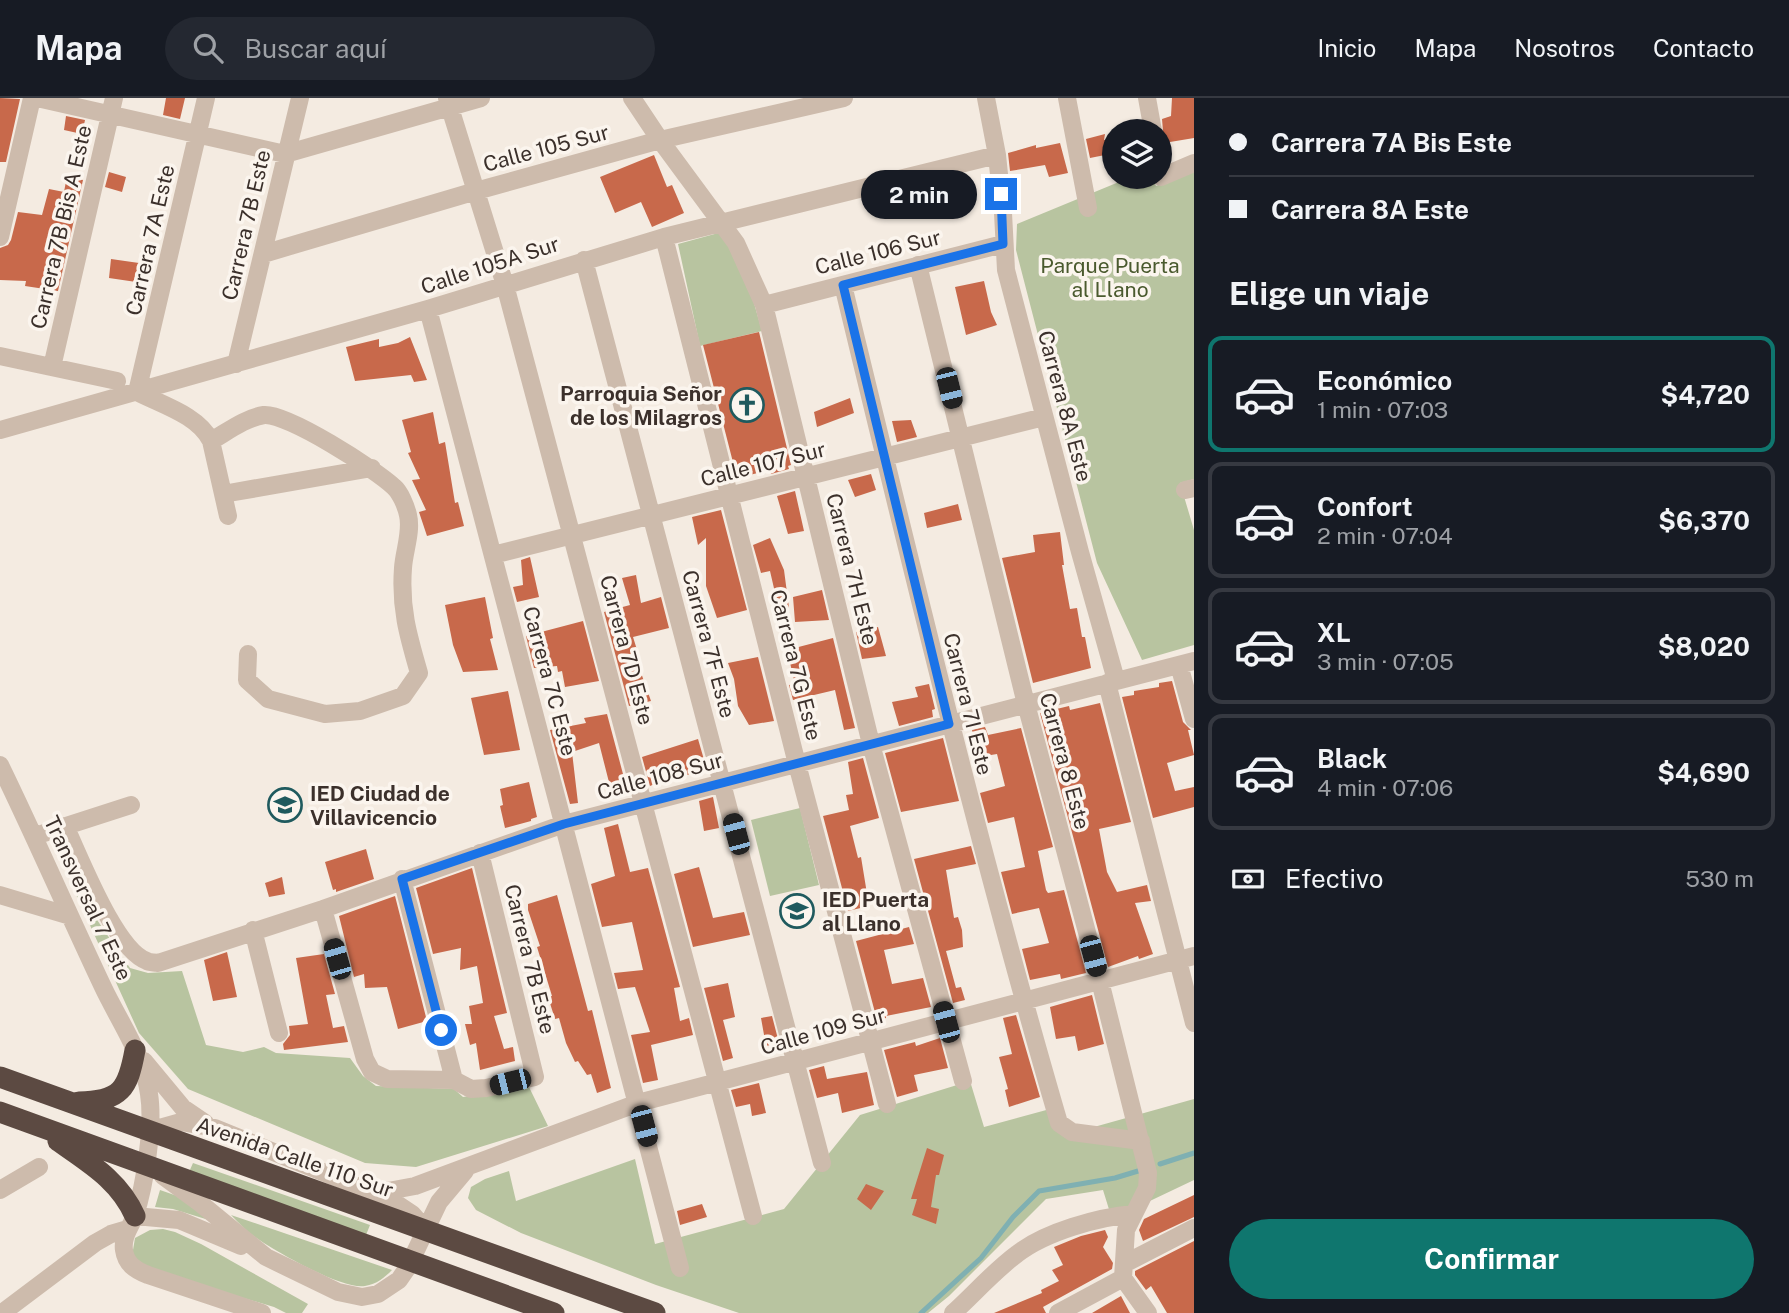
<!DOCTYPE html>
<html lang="es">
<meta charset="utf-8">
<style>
body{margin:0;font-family:"Public Sans",sans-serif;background:#242831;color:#f1f3f6;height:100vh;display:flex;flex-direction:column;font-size:26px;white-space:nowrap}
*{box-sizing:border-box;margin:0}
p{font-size:23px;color:#9ea1a6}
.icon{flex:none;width:38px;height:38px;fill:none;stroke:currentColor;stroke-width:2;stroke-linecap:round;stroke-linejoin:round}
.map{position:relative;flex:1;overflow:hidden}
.panel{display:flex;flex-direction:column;background:#171b24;width:595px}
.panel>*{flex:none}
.hud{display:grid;align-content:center;height:154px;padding:0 35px;background:#171b24}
.fabs{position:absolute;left:1102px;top:21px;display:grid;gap:14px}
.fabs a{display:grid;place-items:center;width:70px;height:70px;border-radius:50%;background:#171b24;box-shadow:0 2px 5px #0004;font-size:35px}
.end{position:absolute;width:32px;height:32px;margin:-16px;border:9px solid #1a73e8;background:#fff;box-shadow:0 0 0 4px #fff}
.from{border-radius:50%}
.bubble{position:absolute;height:49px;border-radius:24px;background:#171b24;box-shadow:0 2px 5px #0004;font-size:23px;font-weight:700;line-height:49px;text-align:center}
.car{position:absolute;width:21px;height:42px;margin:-21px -10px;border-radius:9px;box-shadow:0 0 5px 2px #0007;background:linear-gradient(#222 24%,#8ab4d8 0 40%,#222 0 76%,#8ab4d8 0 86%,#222 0)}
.hud b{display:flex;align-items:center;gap:24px;height:66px;font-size:26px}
.hud b+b{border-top:2px solid #363941}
.hud i{width:18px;height:18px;background:#f1f3f6}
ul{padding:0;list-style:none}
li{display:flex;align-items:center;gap:21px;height:116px;margin:0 14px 10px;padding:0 21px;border:4px solid #363941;border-radius:14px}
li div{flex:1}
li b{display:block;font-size:26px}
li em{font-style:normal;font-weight:700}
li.on{border-color:#0f766e}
li>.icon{width:63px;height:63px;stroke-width:1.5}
h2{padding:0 35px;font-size:32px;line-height:84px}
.pay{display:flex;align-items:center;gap:18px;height:77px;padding:0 35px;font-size:26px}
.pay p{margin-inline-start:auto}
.cta{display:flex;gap:14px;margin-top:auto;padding:14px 35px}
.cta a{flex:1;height:80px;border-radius:42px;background:#0f766e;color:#fff;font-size:28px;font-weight:700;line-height:80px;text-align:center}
header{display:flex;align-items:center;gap:42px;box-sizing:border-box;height:98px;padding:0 35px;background:#171b24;border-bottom:2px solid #363941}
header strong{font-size:33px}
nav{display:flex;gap:38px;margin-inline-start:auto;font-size:24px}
.search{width:490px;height:63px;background:#242831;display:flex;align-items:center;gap:18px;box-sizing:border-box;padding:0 24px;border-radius:38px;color:#9ea1a6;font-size:26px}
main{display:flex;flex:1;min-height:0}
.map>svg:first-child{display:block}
</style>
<header>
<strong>Mapa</strong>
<div class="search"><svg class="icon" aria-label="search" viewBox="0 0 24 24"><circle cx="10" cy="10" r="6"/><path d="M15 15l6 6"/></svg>Buscar aquí</div>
<nav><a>Inicio</a><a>Mapa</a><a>Nosotros</a><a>Contacto</a></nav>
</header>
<main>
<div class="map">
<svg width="1194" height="1215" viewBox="0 0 1194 1215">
<rect width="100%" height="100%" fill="#f4ebe1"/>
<path fill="#b8c4a0" d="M1194,73V381L1180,385L1194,432V547L1142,562L1097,465L1016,152L1017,126L1131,79H1152L1156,88Z
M722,134L754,205L762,233L700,248L678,146Z
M800,710L819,787L770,798L751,722Z
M69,781L130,870L148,875L182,873L206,947L243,954L264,949L276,955L350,960L363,978L376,988L454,991L463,999L529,989L548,1028L416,1069L365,1065L188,991L139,935Z
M970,983L984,1029L1061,1008L1069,1036L1194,1001V1082L1112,1121L1103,1092L1046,1101L949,1198L928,1215H739L656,1187L521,1135L476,1112L468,1100L471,1089L485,1081L509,1073L516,1103L635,1061L655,1146L784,1111L860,1017Z
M193,1065L370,1127L366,1137L189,1074Z
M160,1092L183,1100L212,1123L173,1111L155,1109Z
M231,1117L392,1172C384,1180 377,1186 365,1188C342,1192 275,1153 255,1139C246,1133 239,1125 231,1117Z
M163,1131L175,1134L201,1146L308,1206L302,1215H286L274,1209L153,1173L132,1158L135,1140L150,1132Z"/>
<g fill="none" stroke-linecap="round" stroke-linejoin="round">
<path stroke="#7fb0b2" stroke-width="5" d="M1160,1066L1194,1055
M921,1215L981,1160L1013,1119L1039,1093L1115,1080L1138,1073"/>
</g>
<path fill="#c8694b" d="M0,0L20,1L6,64H0Z
M166,0H185L180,21L163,17Z
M1172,0H1194V40L1164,45L1162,21L1171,18Z
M66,18L85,22L82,36L64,32Z
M1105,36L1104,42L1115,40V55L1090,60L1086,41Z
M1060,45L1068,75L1049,79L1045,67L1010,73L1008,55L1036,47V50Z
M654,57L667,89L672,87L684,115L652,129L641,104L615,115L600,79Z
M109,74L126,79L122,94L105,89Z
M67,78L83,82L58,193L25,188L26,183L0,182V150L8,147L11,142L18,114L42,117L49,91L64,94Z
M111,161L146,166L143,185L109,180Z
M984,183L991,214L997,227L966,237L955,189Z
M759,234L791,367L788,368L789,371L771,376L770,372L737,380L703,247Z
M410,239L427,282L414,284L411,277L355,283L346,249L379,241V249L398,245Z
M850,300L854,315L817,329L814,314Z
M433,314L439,346L445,344L455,405L458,404L464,428L427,438L419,414L426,412L412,382L420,381L408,355L411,354L402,322Z
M911,322L917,339L897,344L892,323Z
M871,376L876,392L855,399L848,382Z
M795,393L804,433L788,436L777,398Z
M958,406L962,422L927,430L924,415Z
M721,412L747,512L717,520L706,488V440L698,447L692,419Z
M1060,434L1064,467H1062L1070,511L1077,510L1082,539H1085L1091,570L1033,585L1002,460L1035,454L1033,437Z
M770,440L784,472L789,510L779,512L770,473L761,475L753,447Z
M530,459L539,499L517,504L513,489L523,487L521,462Z
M636,477L641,505L661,499L669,530L633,539L638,555H634L651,603L629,608L604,514L630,507L622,480Z
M822,492L829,522L795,524L793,499Z
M485,499L493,540L490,541L498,572L463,574L453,547L445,507Z
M583,523L599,583L565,589L562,573L558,574L557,568L534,570L526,538Z
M878,529L886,558L862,561L856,534Z
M833,540L855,630L844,632L835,592L793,602L789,587L795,586L787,552Z
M758,559L774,623L749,627L738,608L734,581L728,565Z
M1172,583L1183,624L1191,632H1188L1194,657L1167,665L1175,693L1194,689V709L1153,720L1122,599L1134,597V593L1159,589V585Z
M929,586L935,611L932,612L933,619L899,628L892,604L918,599L915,589Z
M508,593L520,652L484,657L471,600Z
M1100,605L1131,724L1099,731L1107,774L1117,794L1147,787L1151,803L1135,805L1153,856L1139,861L1138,858L1108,869L1040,615L1069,608L1070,612Z
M607,616L627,691L612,696L599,645L572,654L578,705L570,706L550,632L586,625L584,620Z
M985,629L988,637L1021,630L1053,749L1038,753L1046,792L1048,795L1064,792L1086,875L1061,881L1060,876L1030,882L1022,851L1049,845L1039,810L1012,816L1001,774L1025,769L1014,719L988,725L980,695L1005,688L997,656L979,659L972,632Z
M943,640L959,703L901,714L885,655Z
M698,641L707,672L659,684L650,688L642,659Z
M863,660L879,720L850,728L858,760L861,759L869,808L848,813L823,718L849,712L846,697L853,696L848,664Z
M529,684L537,719L531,721V723L505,730L500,708L503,707L500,691Z
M713,699L719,730L704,733L699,703Z
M618,726L630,774L648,770L680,889L674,890L680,923L689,920L693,937L651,947L658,982L643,985L631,937L650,934L635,889L618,891L614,875L643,872L632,824L602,829L591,786L615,778L604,730Z
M971,748L976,766L946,772L954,820L958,819L962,832L963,849L946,853L956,890L961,889L965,902L953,905L914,761Z
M366,751L374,781L336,794V791L333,792L325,764Z
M699,769L713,820L744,814L750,837L693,849L674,776Z
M472,770L507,915L494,918L504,951L513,949L515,963L480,972L476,945L470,947L465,926H472L469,908L483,905L477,868L460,872L461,850L433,856L416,790Z
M282,779L285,796L269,799L265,785Z
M557,797L588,913L592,912L611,990L597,995L591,976L587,977L578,963L575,964L566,945L559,920L555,921L548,899L552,898L537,849L540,848L528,812V806Z
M395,798L427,923L398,931L387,889L365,890L364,876L354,879L339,818Z
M909,829L914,846L884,852L892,886L923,880L931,909L886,918V920L877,922L856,843Z
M227,854L237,899L213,903L204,862Z
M324,856L335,896L326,897L333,930L344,928L348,944L284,952L283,946L290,937L289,928L308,926L296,860Z
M728,885L735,919L723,922L733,960L723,963L704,890Z
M1092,897L1104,946L1078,953L1075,938L1056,941L1050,909Z
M1016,917L1040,999L1009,1009L1005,992L1008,991L999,959L1012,956L1003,920Z
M772,918L779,945L766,948L761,920Z
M940,940L948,970L914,977L918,993L897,999L884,952L915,944L916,948Z
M824,968L827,981L867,974L874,1007L842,1015L838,995L817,1000L809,972Z
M759,985L766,1015L752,1018L750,1006L736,1009L731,992Z
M927,1050L944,1057L939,1077H936L931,1109L939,1111L936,1126L912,1117L917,1101H911Z
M866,1086L884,1093L871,1112L857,1101Z
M1194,1097V1119L1143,1143L1139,1132L1144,1121Z
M702,1106L707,1119L680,1127L677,1113Z
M1105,1132L1108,1139L1103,1149L1113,1165L1112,1171L1043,1209L1046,1215H994L1042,1195L1041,1192L1059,1183L1052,1172L1063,1167L1054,1149L1081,1138Z
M1194,1143V1215H1167L1151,1188L1146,1192L1135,1177V1173Z
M1121,1198L1130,1215H1092Z"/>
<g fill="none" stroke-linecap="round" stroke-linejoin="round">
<path stroke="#cdbbac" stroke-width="18" d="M37,0L285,56L481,0
M206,0L137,294C162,307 198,317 211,343L228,418
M447,0L505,187L753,1118
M632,0L660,42L736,145L764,207L871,646L963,983
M986,0L997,57L1003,115L1006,172L1080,454L1116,582
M1067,0L1088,110
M1147,0L1153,33
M1160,76L1161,79L1194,65
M0,139L32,0
M664,139L797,666L887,1006
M263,156L476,93L660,42L844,0
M584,162L822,1065
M918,167L1026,606L1100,883L1148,1075L1147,1090L1126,1132L1123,1180L1148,1215
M843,187C911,467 978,748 1059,1025L1072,1034L1141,1043
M764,207L1003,146
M428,211L680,1170
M0,258L117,283
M236,266L300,0
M52,269L114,0
M0,332L428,211L664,139L997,57
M211,343C227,334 245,320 264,317C287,315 375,371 394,389C400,394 406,408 408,417C412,434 404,453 403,470C400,510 408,537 419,575L403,598L360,613L325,616L268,601L247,582L248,556
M1185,392L1194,390
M223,396L372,370
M493,457L1044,319
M1179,567L1194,621
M1107,585L1194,925
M0,667C36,741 68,815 103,889C119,923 144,958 149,996C154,1027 145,1087 135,1117C131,1129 122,1138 124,1152C126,1166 135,1172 148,1177L262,1215
M65,728C80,759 115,852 147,863C150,865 154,864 158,865L323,811L564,726L1194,563
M35,738L131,707
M402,781L454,982
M0,797L70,818
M323,811L365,961L372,974L387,981L454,982L471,991L486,990L535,979L480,755
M253,832L279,935
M144,963L183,1010L205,1025
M149,1033L181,1024L215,1030L391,1102L412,1116L425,1131
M163,1078L200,1105L266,1159L338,1194L362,1199L378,1196L399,1182L408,1169L439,1104L465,1073
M361,1089L388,1093L415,1088L638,1005L1194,858
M0,1092L39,1069
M135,1118L179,1122L241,1148
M1124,1166L1194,1130
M2,1215L95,1145L111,1136L128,1131
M953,1215C974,1196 994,1173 1017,1156C1045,1134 1098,1119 1134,1116
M1058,1215L1123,1180"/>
<path stroke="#5c4a42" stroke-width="21" d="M0,979L655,1215
M79,1004C121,1003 128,991 135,952
M0,1014L554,1215
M58,1043C89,1065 119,1082 135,1118"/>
</g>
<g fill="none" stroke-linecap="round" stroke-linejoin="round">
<path stroke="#1a73e8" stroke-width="9" d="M441,932L402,781L564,726L949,626L843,187L1003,146L1001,96"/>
</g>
<defs>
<g id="church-ring" transform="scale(1.75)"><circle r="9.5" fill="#fbf5ee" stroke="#1f5a5e" stroke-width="1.5"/><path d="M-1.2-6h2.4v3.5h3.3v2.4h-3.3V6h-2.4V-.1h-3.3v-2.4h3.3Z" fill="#1f5a5e"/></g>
<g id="school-ring" transform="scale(1.75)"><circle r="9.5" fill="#fbf5ee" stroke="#1f5a5e" stroke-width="1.5"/><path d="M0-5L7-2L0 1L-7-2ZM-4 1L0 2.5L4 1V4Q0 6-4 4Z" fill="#1f5a5e"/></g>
</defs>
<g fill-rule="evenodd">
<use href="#church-ring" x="747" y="307"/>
<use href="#school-ring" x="285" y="707"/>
<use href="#school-ring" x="797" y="813"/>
</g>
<g text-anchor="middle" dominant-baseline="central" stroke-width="7" stroke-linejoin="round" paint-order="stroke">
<g font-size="21" fill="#3b302b" stroke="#fbf5ee">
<text transform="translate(546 50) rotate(-15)">Calle 105 Sur</text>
<text transform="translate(246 127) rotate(-77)">Carrera 7B Este</text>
<text transform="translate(61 129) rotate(-77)">Carrera 7B Bis A Este</text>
<text transform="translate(150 142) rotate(-77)">Carrera 7A Este</text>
<text transform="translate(878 154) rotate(-14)">Calle 106 Sur</text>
<text transform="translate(490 167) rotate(-18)">Calle 105A Sur</text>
<text transform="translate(1065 308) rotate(75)">Carrera 8A Este</text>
<text transform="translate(763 366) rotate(-14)">Calle 107 Sur</text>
<text transform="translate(852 471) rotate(76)">Carrera 7H Este</text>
<text transform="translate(709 546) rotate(75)">Carrera 7F Este</text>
<text transform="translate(627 552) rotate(75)">Carrera 7D Este</text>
<text transform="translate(796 567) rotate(76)">Carrera 7G Este</text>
<text transform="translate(550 583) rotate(75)">Carrera 7C Este</text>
<text transform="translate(968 606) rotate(76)">Carrera 7I Este</text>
<text transform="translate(1065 663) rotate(75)">Carrera 8 Este</text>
<text transform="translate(660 678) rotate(-15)">Calle 108 Sur</text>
<text transform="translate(88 800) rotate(65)">Transversal 7 Este</text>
<text transform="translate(530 861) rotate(76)">Carrera 7B Este</text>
<text transform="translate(823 933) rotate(-15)">Calle 109 Sur</text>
<text transform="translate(295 1059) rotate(19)">Avenida Calle 110 Sur</text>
</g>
<g font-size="21" fill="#4a5a2e" stroke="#fbf5ee">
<text x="1110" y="167">Parque Puerta<tspan x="1110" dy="24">al Llano</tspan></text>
</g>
<g font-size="21" font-weight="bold" fill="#3b302b" stroke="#fbf5ee" text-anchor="start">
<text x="722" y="295" text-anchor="end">Parroquia Señor<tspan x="722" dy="24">de los Milagros</tspan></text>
<text x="310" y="695">IED Ciudad de<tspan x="310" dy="24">Villavicencio</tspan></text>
<text x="822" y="801">IED Puerta<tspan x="822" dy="24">al Llano</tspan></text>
</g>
</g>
</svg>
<div class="fabs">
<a><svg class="icon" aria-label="layers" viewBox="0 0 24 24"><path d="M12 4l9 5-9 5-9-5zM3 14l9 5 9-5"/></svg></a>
</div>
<i class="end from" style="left:441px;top:932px"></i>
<i class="end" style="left:1001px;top:96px"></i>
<div class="bubble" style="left:861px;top:72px;width:116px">2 min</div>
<i class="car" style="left:949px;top:290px;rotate:166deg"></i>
<i class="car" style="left:736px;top:736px;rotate:345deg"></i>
<i class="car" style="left:1093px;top:858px;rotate:165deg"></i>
<i class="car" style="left:337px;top:861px;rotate:344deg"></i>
<i class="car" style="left:946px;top:924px;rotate:345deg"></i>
<i class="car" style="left:510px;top:984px;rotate:256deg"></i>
<i class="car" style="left:644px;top:1028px;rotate:165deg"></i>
</div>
<section class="panel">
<div class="hud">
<b><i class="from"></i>Carrera 7A Bis Este</b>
<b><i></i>Carrera 8A Este</b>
</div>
<h2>Elige un viaje</h2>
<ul>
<li class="on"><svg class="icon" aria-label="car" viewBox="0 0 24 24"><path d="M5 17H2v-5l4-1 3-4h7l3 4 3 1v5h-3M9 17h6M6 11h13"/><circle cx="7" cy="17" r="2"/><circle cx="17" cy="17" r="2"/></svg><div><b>Económico</b><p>1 min · 07:03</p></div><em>$4,720</em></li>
<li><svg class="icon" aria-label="car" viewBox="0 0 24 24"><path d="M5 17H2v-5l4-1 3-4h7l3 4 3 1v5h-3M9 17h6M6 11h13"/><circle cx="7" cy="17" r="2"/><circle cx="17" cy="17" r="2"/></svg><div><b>Confort</b><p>2 min · 07:04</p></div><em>$6,370</em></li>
<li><svg class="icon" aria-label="car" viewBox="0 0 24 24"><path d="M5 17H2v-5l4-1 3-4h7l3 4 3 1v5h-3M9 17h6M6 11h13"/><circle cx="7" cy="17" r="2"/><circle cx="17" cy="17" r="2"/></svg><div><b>XL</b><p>3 min · 07:05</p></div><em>$8,020</em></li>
<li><svg class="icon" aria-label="car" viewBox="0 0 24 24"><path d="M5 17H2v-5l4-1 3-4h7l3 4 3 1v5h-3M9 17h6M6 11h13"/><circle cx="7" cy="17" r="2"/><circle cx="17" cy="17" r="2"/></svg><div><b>Black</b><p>4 min · 07:06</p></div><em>$4,690</em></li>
</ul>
<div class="pay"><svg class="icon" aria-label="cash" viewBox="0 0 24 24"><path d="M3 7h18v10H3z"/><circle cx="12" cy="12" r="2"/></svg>Efectivo<p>530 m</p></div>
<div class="cta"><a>Confirmar</a></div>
</section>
</main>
